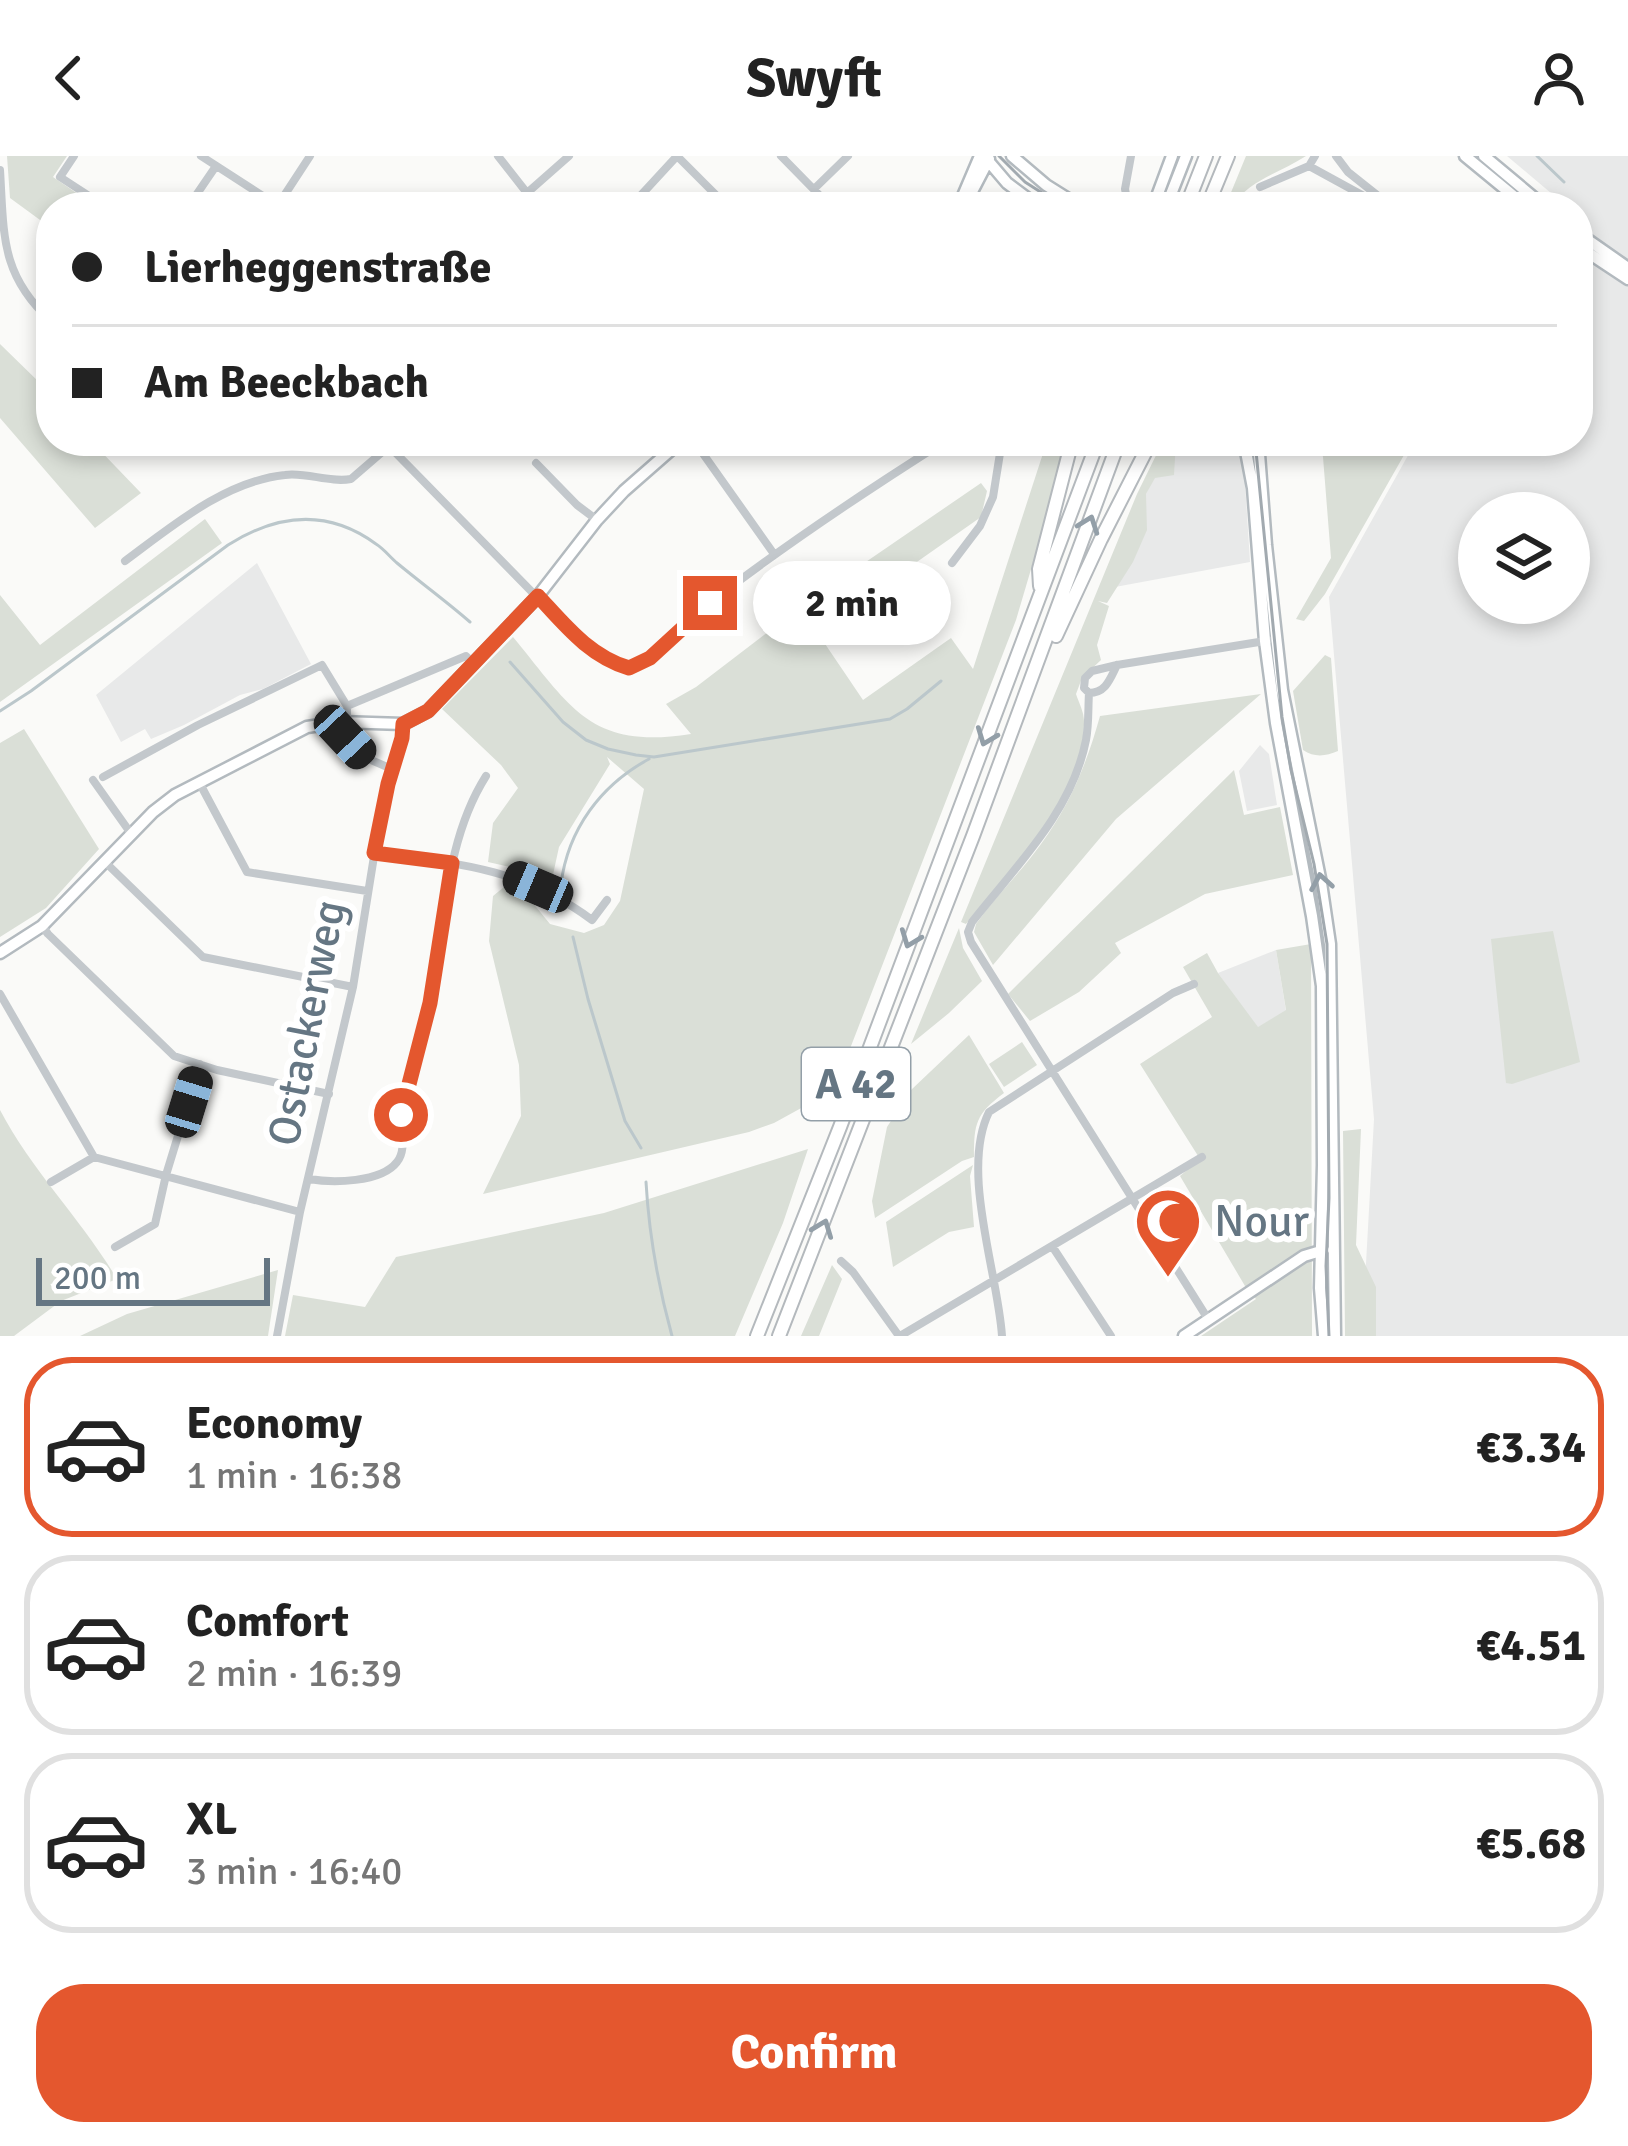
<!DOCTYPE html>
<meta charset="utf-8">
<style>
body{margin:0;font-family:Signika,sans-serif;background:#f2f2f2;color:#222;height:100vh;display:flex;flex-direction:column;font-size:45px;white-space:nowrap}
*{box-sizing:border-box;margin:0}
p{font-size:39px;color:#767676}
.icon{flex:none;width:66px;height:66px;fill:none;stroke:currentColor;stroke-width:2;stroke-linecap:round;stroke-linejoin:round}
.map{position:relative;height:1180px;overflow:hidden}
.drawer{display:flex;flex-direction:column;background:#fff;flex:1}
.drawer>*{flex:none}
.guide{position:absolute;left:36px;top:36px;width:1557px;height:264px;border-radius:48px;box-shadow:0 6px 18px #0003;display:grid;align-content:center;height:264px;padding:0 36px;background:#fff}
.buttons{position:absolute;left:1458px;top:336px;display:grid;gap:24px}
.buttons a{display:grid;place-items:center;width:132px;height:132px;border-radius:50%;background:#fff;box-shadow:0 6px 18px #0003;font-size:60px}
.scale{position:absolute;left:36px;bottom:30px;width:234px;box-sizing:border-box;padding-left:12px;border:6px solid #657683;border-top:0;font-size:33px;line-height:42px;white-space:nowrap;color:#657683;-webkit-text-stroke:9px #fff;paint-order:stroke}
.end{position:absolute;width:54px;height:54px;margin:-27px;border:15px solid #e4572e;background:#fff;box-shadow:0 0 0 6px #fff}
.from{border-radius:50%}
.bubble{position:absolute;height:84px;border-radius:42px;background:#fff;box-shadow:0 6px 18px #0003;font-size:39px;font-weight:700;line-height:84px;text-align:center}
.car{position:absolute;width:36px;height:72px;margin:-36px -18px;border-radius:15px;box-shadow:0 0 9px 3px #0007;background:linear-gradient(#222 24%,#8ab4d8 0 40%,#222 0 76%,#8ab4d8 0 86%,#222 0)}
.guide b{display:flex;align-items:center;gap:42px;height:114px;font-size:45px}
.guide b+b{border-top:3px solid #e0e0e0}
.guide i{width:30px;height:30px;background:#222}
ul{padding:21px 0 0;list-style:none}
li{display:flex;align-items:center;gap:36px;height:180px;margin:0 24px 18px;padding:0 12px;border:6px solid #e0e0e0;border-radius:48px}
li div{flex:1}
li b{display:block;font-size:45px}
li em{font-style:normal;font-weight:700}
li.current{border-color:#e4572e}
li>.icon{width:108px;height:108px;stroke-width:1.5}
.cta{display:flex;gap:24px;margin-top:auto;padding:24px 36px}
.cta a{flex:1;height:138px;border-radius:48px;background:#e4572e;color:#fff;font-size:48px;font-weight:700;line-height:138px;text-align:center}
header{display:flex;justify-content:space-between;align-items:center;height:156px;padding:0 36px;background:#fff;font-size:54px;font-weight:700}
.map>svg:first-child{display:block}
</style>
<header><svg class="icon" aria-label="back" viewBox="0 0 24 24"><path d="M15 5l-7 7 7 7"/></svg>Swyft<svg class="icon" aria-label="person" viewBox="0 0 24 24"><circle cx="12" cy="8" r="4"/><path d="M4 21q1-7 8-7t8 7"/></svg></header>
<div class="map">
<svg width="1628" height="1180" viewBox="0 0 1628 1180">
<rect width="100%" height="100%" fill="#fafaf8"/>
<path fill="#e8e9e9" fill-rule="evenodd" d="M1507,0H1628V1180H1362L1374,963L1329,441L1416,285H1578V51H1554L1558,43ZM1479,357H1569V447H1479Z
M1171,285H1237L1245,326L1250,406L1115,431L1144,342Z
M257,407L311,508L263,533L240,539L184,569L151,583L145,573L121,586L96,539Z
M1260,589L1269,598L1277,649L1247,655L1239,615Z
M1276,794L1286,855L1257,872L1218,817Z"/>
<path fill="#dadfd7" d="M7,0H67L53,21L97,51H51V72L10,42Z
M1246,0H1306C1280,17 1250,23 1231,51H1225Z
M0,188L42,229L51,243V285H91L141,337L95,372L0,262Z
M1047,285H1069L1016,464L834,934L774,967L749,976L483,1038L521,960L519,909L489,785L493,740L504,731L523,735L550,768L584,777L604,769L620,745L644,633L607,601L610,608L559,691L551,728L527,715L488,706L493,667L518,632L501,609L442,553L513,481C571,551 590,594 691,578L666,548L696,531L806,447L981,327L987,335L981,361L817,476L863,544L951,482L973,513Z
M1163,285H1176L1174,319L1155,322L1146,338L1147,374L1133,406L1107,447L1098,445L1109,450L1097,489L1101,504L1082,522L1076,538C1079,547 1084,556 1084,565C1086,636 1008,717 966,768L961,766L1137,338Z
M1319,285H1356L1363,294L1373,296L1379,285H1412L1325,438L1304,465L1296,463L1331,402L1323,301Z
M205,363L222,387L0,546V439L40,489Z
M1325,499L1331,502L1338,595C1326,600 1315,602 1303,594L1293,535Z
M1261,538L1116,663L993,809L974,776L976,768C996,740 1021,716 1041,688C1070,649 1087,607 1100,560Z
M24,573L99,693L46,752L0,781V587Z
M1234,614L1244,659L1280,651L1293,719L1205,738L1115,787L1121,797L1079,836L1030,865L1008,838Z
M959,772L963,792L982,825L949,857L911,888Z
M1553,775L1580,906L1512,928L1506,927L1491,783Z
M1311,788L1312,1180H1201L1256,1143L1245,1130L1180,1020L1200,1003L1140,908L1212,861L1183,811L1207,797L1218,817L1258,871L1286,854L1276,794Z
M969,879L1004,937C976,958 974,967 974,1001L962,1005L875,1062L872,1045L887,971L911,934Z
M1022,886L1037,909L1004,931L989,908Z
M0,954C32,1015 82,1064 117,1123L61,1145L14,1180H0Z
M1361,973L1356,1089L1376,1131V1180H1345L1343,975Z
M808,993L783,1067L735,1180H285L293,1139L365,1151L396,1101L604,1057Z
M973,1009L970,1020L974,1071L949,1076L893,1111L886,1066Z
M832,1109L842,1123L819,1180H801Z
M278,1114L268,1180H80L127,1158Z"/>
<g fill="none" stroke-linecap="round" stroke-linejoin="round">
<path stroke="#bbc7cb" stroke-width="3" d="M1537,0L1564,26
M510,506L563,566L586,584L608,593L636,599L654,601L890,563L907,553L941,525
M0,555L31,535L228,389C277,358 327,352 376,388C384,393 390,401 397,407C421,427 446,445 470,466
M561,728C568,673 601,629 649,603
M573,781L588,843L625,965L641,992
M646,1026C649,1079 658,1129 672,1180"/>
<g stroke="#b3babf" stroke-width="15">
<path id="secondary" d="M984,0L1007,27L1039,51
M1012,0L1046,29L1081,51
M1465,0L1527,51
M1484,0L1545,51
M960,47L980,0
M964,51L989,3
M1153,51L1172,0
M1166,51L1186,0
M1578,77L1628,112
M1578,90L1628,123
M1244,285L1253,332L1265,485L1276,567L1312,760L1322,830L1323,1009L1320,1132L1324,1180
M1258,285L1266,389L1282,534L1321,727L1330,788L1335,1180
M0,797L42,770L153,656L175,639L307,571L340,566L403,568L428,555L538,440L597,364L624,335L681,285
M1184,1180L1304,1100L1324,1094"/>
</g>
<g stroke="#b4b9bd" stroke-width="16">
<path id="highway" d="M1186,51L1206,0
M1207,51L1228,0
M1040,430L1039,413L1072,285
M1056,480L1101,383L1151,285
M757,1180L840,971L1098,285
M779,1180L973,680L1119,285"/>
</g>
<path stroke="#c3c8cc" stroke-width="8" d="M74,0L60,21L106,51
M201,0L280,51
M498,0L538,51
M677,0L728,51
M781,0L831,51
M1336,0L1348,16L1392,51
M1309,10L1384,51
M0,14C4,78 0,119 51,165
M1260,31L1309,10L1315,0
M814,33L848,0
M527,37L569,0
M1127,43L1125,33L1131,0
M278,49L310,0
M188,51L216,10
M630,51L677,0
M384,285L579,484L605,502L629,512C660,503 690,463 715,443C789,386 866,335 945,285
M694,285L774,398
M536,307L577,349L597,364
M125,405C171,371 225,325 285,319C307,316 329,327 351,323L395,285
M952,407L980,370L993,341L1001,291L999,285
M1117,509C1110,523 1106,537 1089,537L1084,532L1085,522L1092,515L1117,509L1265,485L1268,484
M1089,537C1088,552 1089,568 1086,584C1072,656 1016,710 972,766L968,776L971,786L1208,1163
M347,566V550L466,500L473,507
M345,581L364,601L392,613
M103,621L198,569L322,509L347,550
M93,624L132,679
M199,626L247,716L367,735
M374,697C457,707 522,712 592,764L607,744
M105,706L203,801L353,831
M42,770L48,778L174,900L217,914L329,938
M0,838L94,1001L300,1056
M309,1023C332,1027 381,1027 397,1006C408,993 399,969 403,952C413,910 426,868 434,825C446,755 447,682 486,620
M51,1026L94,1001
M1052,1090L1111,1180
M115,1091L155,1068L166,1019L200,908
M841,1105L853,1116L899,1180
M277,1180L300,1056L353,831L380,663L402,582L403,568
M900,1180L1202,1001
M1002,1180C998,1117 960,1015 989,956L1173,837L1194,828"/>
<use href="#secondary" stroke="#fff" stroke-width="10"/>
<use href="#highway" stroke="#fff" stroke-width="12"/>
<path stroke="#a2aab0" stroke-width="3" d="M999,0L1025,26L1064,51
M1255,285L1282,561L1291,614L1314,708L1327,788L1329,1042L1326,1110L1329,1180"/>
</g>
<defs><path id="oneway-chevron" d="M-2-3.5L2.5 0L-2 3.5" fill="none" stroke-width="1.6" stroke-linecap="round" stroke-linejoin="round" transform="scale(3)"/></defs>
<g stroke="#939fa8">
<use href="#oneway-chevron" transform="translate(1089 368) rotate(-70)"/>
<use href="#oneway-chevron" transform="translate(986 581) rotate(111)"/>
<use href="#oneway-chevron" transform="translate(1321 726) rotate(-100)"/>
<use href="#oneway-chevron" transform="translate(910 783) rotate(111)"/>
<use href="#oneway-chevron" transform="translate(823 1072) rotate(-69)"/>
</g>
<g fill="none" stroke-linecap="round" stroke-linejoin="round">
<path stroke="#e4572e" stroke-width="15" d="M401,959L430,847L452,707L374,697L388,628L402,582L403,568L428,555L538,440C565,469 589,500 629,512L650,502L710,447"/>
</g>
<defs>
<g id="mosque-pin" transform="scale(3.45)"><path d="M0 17L-7.5 6A9.5 9.5 0 1 1 7.5 6Z" fill="#e4572e" stroke="#fff"/><path d="M3.5-4.9A6 6 0 1 0 3.5 4.9A5 5 0 1 1 3.5-4.9Z" fill="#fff"/></g>
</defs>
<g fill-rule="evenodd">
<use href="#mosque-pin" x="1168" y="1065"/>
</g>
<g text-anchor="middle" dominant-baseline="central" stroke-width="12" stroke-linejoin="round" paint-order="stroke">
<rect fill="#fff" stroke="#939fa8" stroke-width="3" x="802" y="892" width="108" height="72" rx="9"/>
<g font-size="42" font-weight="bold" fill="#657683">
<text x="856" y="928">A 42</text>
</g>
<g font-size="45" fill="#657683" stroke="#fff">
<text transform="translate(307 867) rotate(-79)">Ostackerweg</text>
</g>
<g font-size="45" fill="#657683" stroke="#fff" text-anchor="start">
<text x="1214" y="1065">Nour</text>
</g>
</g>
</svg>
<div class="buttons">
<a><svg class="icon" aria-label="layers" viewBox="0 0 24 24"><path d="M12 4l9 5-9 5-9-5zM3 14l9 5 9-5"/></svg></a>
</div>
<div class="scale">200 m</div>
<i class="end from" style="left:401px;top:959px"></i>
<i class="end" style="left:710px;top:447px"></i>
<div class="bubble" style="left:753px;top:405px;width:198px">2 min</div>
<i class="car" style="left:345px;top:581px;rotate:137deg"></i>
<i class="car" style="left:538px;top:731px;rotate:293deg"></i>
<i class="car" style="left:189px;top:946px;rotate:17deg"></i>
<div class="guide">
<b><i class="from"></i>Lierheggenstraße</b>
<b><i></i>Am Beeckbach</b>
</div>
</div>
<section class="drawer">
<ul>
<li class="current"><svg class="icon" aria-label="car" viewBox="0 0 24 24"><path d="M5 17H2v-5l4-1 3-4h7l3 4 3 1v5h-3M9 17h6M6 11h13"/><circle cx="7" cy="17" r="2"/><circle cx="17" cy="17" r="2"/></svg><div><b>Economy</b><p>1 min · 16:38</p></div><em>€3.34</em></li>
<li><svg class="icon" aria-label="car" viewBox="0 0 24 24"><path d="M5 17H2v-5l4-1 3-4h7l3 4 3 1v5h-3M9 17h6M6 11h13"/><circle cx="7" cy="17" r="2"/><circle cx="17" cy="17" r="2"/></svg><div><b>Comfort</b><p>2 min · 16:39</p></div><em>€4.51</em></li>
<li><svg class="icon" aria-label="car" viewBox="0 0 24 24"><path d="M5 17H2v-5l4-1 3-4h7l3 4 3 1v5h-3M9 17h6M6 11h13"/><circle cx="7" cy="17" r="2"/><circle cx="17" cy="17" r="2"/></svg><div><b>XL</b><p>3 min · 16:40</p></div><em>€5.68</em></li>
</ul>
<div class="cta"><a>Confirm</a></div>
</section>
